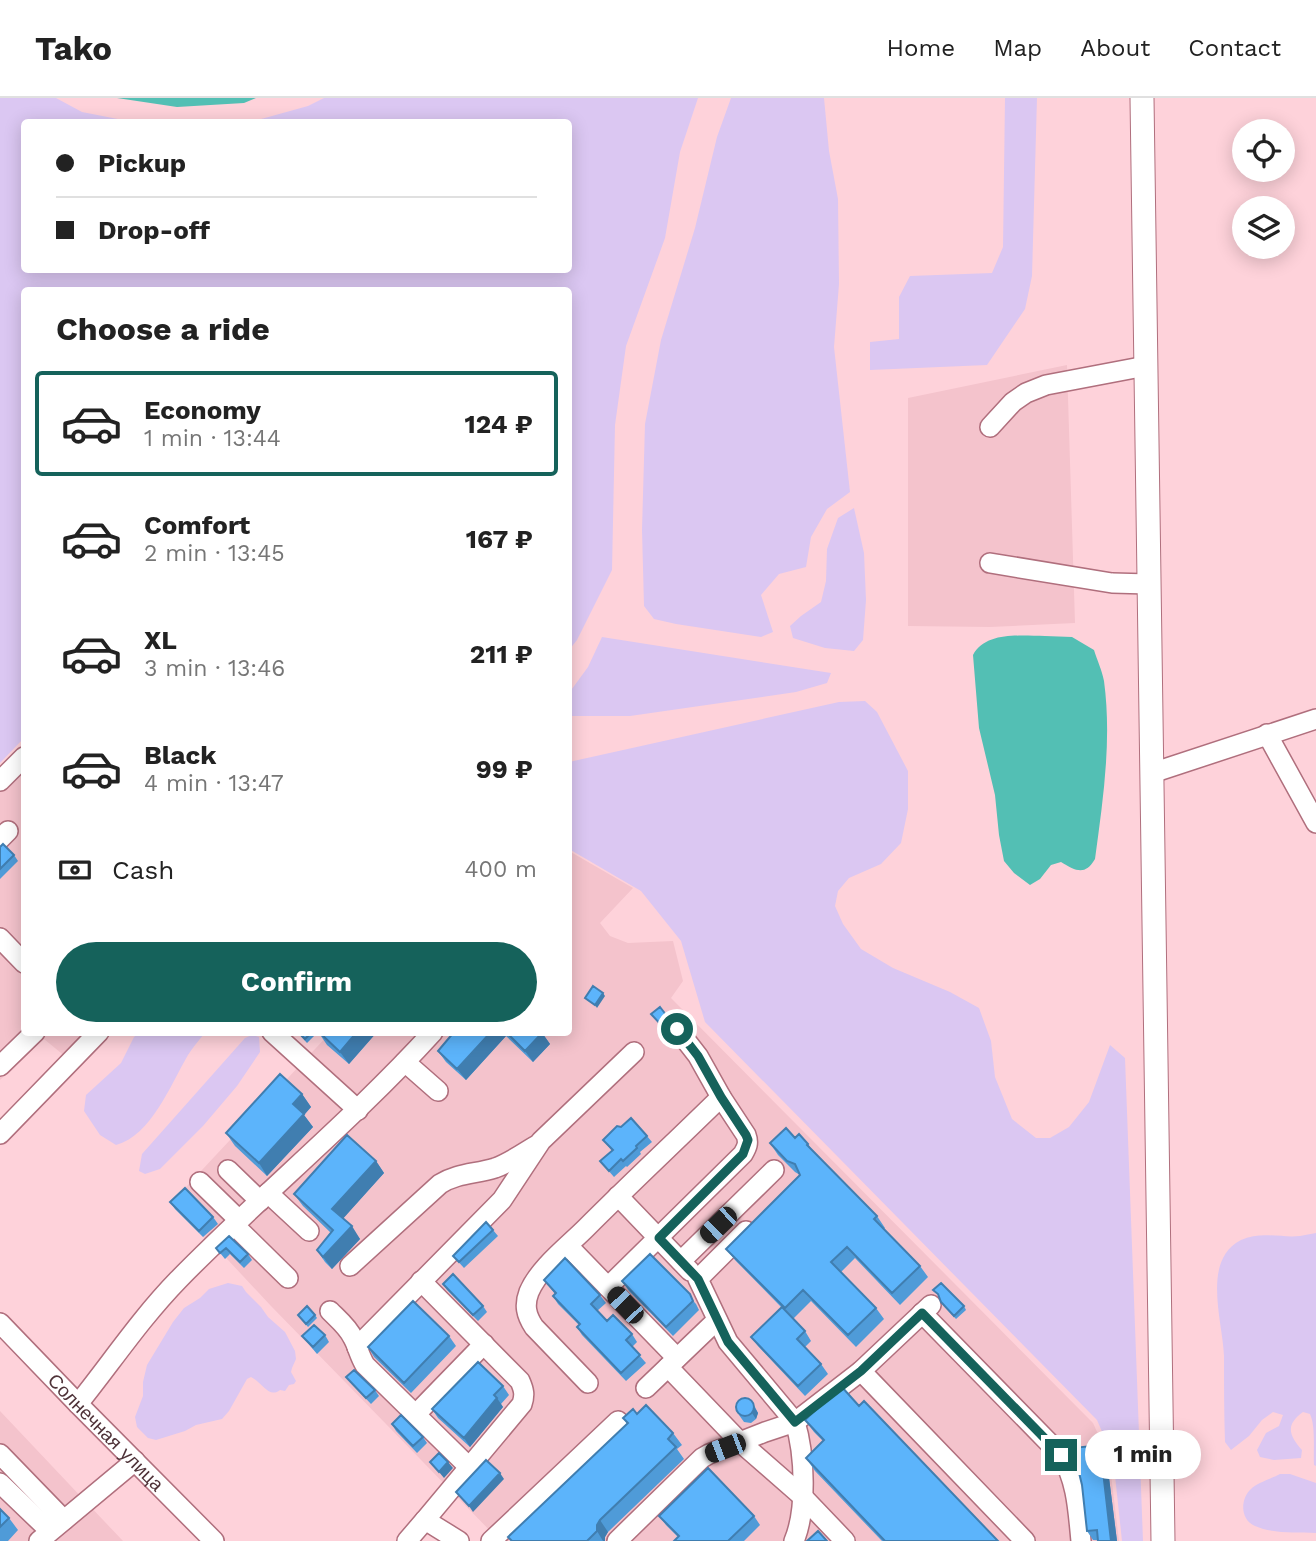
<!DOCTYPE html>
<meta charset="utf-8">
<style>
body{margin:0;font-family:"Work Sans",sans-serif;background:#f6f6f6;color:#222;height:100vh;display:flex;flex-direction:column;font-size:26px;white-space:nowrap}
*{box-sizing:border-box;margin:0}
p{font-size:23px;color:#767676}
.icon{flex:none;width:38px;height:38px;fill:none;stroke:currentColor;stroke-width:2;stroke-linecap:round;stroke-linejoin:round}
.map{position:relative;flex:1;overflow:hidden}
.side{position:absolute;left:21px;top:189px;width:551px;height:749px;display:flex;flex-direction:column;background:#fff;border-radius:7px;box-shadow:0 4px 18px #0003}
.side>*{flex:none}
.guide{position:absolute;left:21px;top:21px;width:551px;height:154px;border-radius:7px;box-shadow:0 4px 18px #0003;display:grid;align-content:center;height:154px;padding:0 35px;background:#fff}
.fabs{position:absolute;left:1232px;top:21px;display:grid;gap:14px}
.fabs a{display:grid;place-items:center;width:63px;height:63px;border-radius:50%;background:#fff;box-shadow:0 4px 18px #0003;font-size:35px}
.end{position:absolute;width:32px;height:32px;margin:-16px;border:9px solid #15625b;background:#fff;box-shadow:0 0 0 4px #fff}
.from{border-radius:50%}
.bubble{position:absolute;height:49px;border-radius:24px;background:#fff;box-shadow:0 4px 18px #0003;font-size:23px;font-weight:700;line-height:49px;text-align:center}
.car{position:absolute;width:21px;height:42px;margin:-21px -10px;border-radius:9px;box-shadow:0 0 5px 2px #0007;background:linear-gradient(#222 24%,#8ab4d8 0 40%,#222 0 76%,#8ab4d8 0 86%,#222 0)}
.guide b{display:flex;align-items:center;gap:24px;height:66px;font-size:26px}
.guide b+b{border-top:2px solid #e0e0e0}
.guide i{width:18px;height:18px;background:#222}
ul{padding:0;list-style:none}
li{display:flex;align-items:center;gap:21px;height:105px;margin:0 14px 10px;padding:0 21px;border:4px solid transparent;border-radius:7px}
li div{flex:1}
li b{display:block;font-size:26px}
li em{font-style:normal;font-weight:700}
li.selected{border-color:#15625b}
li>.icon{width:63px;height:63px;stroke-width:1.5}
h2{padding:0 35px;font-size:32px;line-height:84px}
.pay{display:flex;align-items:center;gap:18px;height:77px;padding:0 35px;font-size:26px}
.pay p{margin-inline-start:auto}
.button{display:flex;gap:14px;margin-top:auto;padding:14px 35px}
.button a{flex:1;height:80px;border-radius:42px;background:#15625b;color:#fff;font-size:28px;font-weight:700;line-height:80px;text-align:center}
header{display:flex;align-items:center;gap:42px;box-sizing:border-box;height:98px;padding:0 35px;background:#fff;border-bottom:2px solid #e0e0e0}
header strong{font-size:33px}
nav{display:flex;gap:38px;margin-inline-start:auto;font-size:24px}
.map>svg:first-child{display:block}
</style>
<header>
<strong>Tako</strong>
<nav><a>Home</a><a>Map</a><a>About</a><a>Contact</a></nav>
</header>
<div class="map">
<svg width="1316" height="1443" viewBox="0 0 1316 1443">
<rect width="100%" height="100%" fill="#fed2da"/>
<path fill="#f4c3cc" d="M1067,267L1075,525L990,529L908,528V300Z
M24,647V934L112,935L78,969L44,941L0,982V671Z
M569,753L633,790L600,825L610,838L628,845L673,843L683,883L671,900L1093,1325L1109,1360L1119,1443H500L271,1208L214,1147L207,1143L175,1111L177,1108L172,1104L330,935L569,934Z
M0,1313L86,1404L123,1443H0Z"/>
<path fill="#dbc7f2" d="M0,0H56L82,14L133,24H24V172H569V24H250L308,8L324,0H698L680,54L665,140L626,248L615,327L612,472L577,542L569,552V192H24V640L0,665Z
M731,0H824L829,53L838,101L839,186L834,249L850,394L827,411L811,439L806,469L779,476L761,497L773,534L761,539L676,526L654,521L644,508L642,432L645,326L661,242L695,130L717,39Z
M1005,0H1037L1032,178L1025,211L987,267L870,272V244L899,241V199L910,178L992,175L1003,149Z
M854,410L864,455L866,502L863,542L854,553L825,550L793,540L790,528L801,518L821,504L826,483L827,451L838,420Z
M602,539L831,575L827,585L796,594L630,618H569V595L588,569Z
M865,603L877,614L908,673V711L901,745L881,766L849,780L838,793L835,808L843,826L861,851L893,870L950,894L979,910L991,943L995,979L1012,1021L1036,1040H1050L1069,1029L1089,1004L1110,947L1125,960L1143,1443H1122L1113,1359L1097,1322L705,924L681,843L641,793L569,751V664L839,604Z
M139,935H205C199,942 193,949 188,957C171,986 151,1038 116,1047L100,1037L84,1013L86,997L121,965L134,939Z
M252,937L259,939L260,954L237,988L203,1028L160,1071L145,1076L139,1073L142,1056L245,940Z
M1316,1135V1368L1314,1367C1313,1353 1316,1329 1310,1316L1303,1314C1285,1327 1289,1337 1302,1352L1301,1360L1274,1362L1260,1359L1257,1352L1266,1335L1279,1328L1283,1317L1273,1314L1262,1322L1249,1338L1231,1352L1225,1344C1224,1316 1224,1287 1224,1258C1223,1224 1201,1162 1241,1142C1260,1133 1281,1140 1300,1138C1305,1137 1311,1136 1316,1135Z
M228,1185L242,1188L246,1194L261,1209L268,1219L285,1234L295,1253L296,1261L292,1270L291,1274L296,1283L294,1286L289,1287L285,1293L280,1292C269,1301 262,1284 251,1279L247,1281L229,1313L222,1321L196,1327L185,1333L156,1342L148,1340L137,1329L135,1319L143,1298V1284L147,1267L173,1224L184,1210L200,1200L209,1191Z
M1280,1376H1290L1316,1385V1435C1296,1434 1273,1436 1255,1428C1240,1422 1240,1401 1251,1391C1256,1385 1273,1380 1280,1376Z"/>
<path fill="#53bfb4" d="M117,0H256L244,5L177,9Z
M1045,538L1072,539L1094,552C1097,562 1102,572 1104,583C1112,642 1103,702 1095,761C1085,778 1076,773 1061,764L1051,767L1040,781L1030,787L1014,775L1004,763L999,737L995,697L979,630L973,557C986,533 1021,538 1045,538Z"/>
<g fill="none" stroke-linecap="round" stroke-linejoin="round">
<g stroke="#b06f7d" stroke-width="22">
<g id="minor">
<path d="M990,329L1013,304L1026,295L1046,287L1146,268"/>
<path d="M990,465L1112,485L1149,486"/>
<path d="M1267,636L1316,725"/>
<path d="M1152,675L1316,621"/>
<path d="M0,683L24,659"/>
<path d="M0,741L8,733"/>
<path d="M0,840L24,865"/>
<path d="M272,934L358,1012"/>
<path d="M405,964L438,993"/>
<path d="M0,968L35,934"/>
<path d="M0,1036L99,934"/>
<path d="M228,1072L260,1103"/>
<path d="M200,1084L239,1122"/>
<path d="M268,1095L309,1133"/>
<path d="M618,1098L690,1173"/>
<path d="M234,1127L288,1180"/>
<path d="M746,1133L698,1181L728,1244L795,1324C805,1356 807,1412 794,1443"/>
<path d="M568,1148L677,1260"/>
<path d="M681,1163L774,1072"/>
<path d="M350,1168L440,1086C457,1075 476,1076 495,1070C509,1065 522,1056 535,1048"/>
<path d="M421,1183L520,1283C524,1292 525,1297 522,1306L425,1422"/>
<path d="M608,1189L743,1056C747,1049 749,1045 746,1037L721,999L698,958L677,931"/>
<path d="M330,1213C338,1221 348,1229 353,1240C358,1249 359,1257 365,1267L469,1369"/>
<path d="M922,1215L1061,1357C1077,1383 1078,1413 1081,1443"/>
<path id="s1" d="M0,1225L78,1306L214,1443"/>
<path d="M357,1249L502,1102L541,1043L634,954"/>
<path d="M668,1269L740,1344L803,1399L845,1443"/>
<path d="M861,1273L1025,1443"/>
<path d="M588,1285L534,1229C526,1217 524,1207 529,1194C539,1170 568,1148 586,1130C630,1086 676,1043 721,999"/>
<path d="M646,1290L717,1222"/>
<path d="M78,1306C111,1265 141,1220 178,1182C261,1097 353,1022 433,934"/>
<path d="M416,1316L484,1246"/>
<path d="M0,1356L64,1422"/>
<path d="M0,1385L50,1433"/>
<path d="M39,1443L135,1363"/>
<path d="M407,1443L425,1422L459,1443"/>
<path d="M491,1443L618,1323"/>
<path d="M617,1443L702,1360L709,1356L765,1334L795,1324L861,1273L931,1207"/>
</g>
</g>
<g stroke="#b06f7d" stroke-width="25">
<path id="major" d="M1142,0L1163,1443"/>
</g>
<use href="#minor" stroke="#fff" stroke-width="19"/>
<use href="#major" stroke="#fff" stroke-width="23"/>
</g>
<path fill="#4f9bd8" d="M0,749L14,757L18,763L0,781Z
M297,934H318L307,945Z
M377,934L349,966L327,947L319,935Z
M454,934H544L543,936L550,946L533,964L506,938L466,982L446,964L438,953Z
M302,996L311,1009L304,1017L313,1029L267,1078L235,1048L226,1035Z
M647,1038L652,1044L640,1054L641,1056L627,1069L626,1068L614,1079L600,1063L612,1053L603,1042Z
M795,1040L808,1046L814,1055L877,1118L885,1130L884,1131L920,1168L928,1179L900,1207L855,1160L841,1174L876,1210L884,1221L856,1249L811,1203L793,1221L805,1233L811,1243L805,1249L821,1266L828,1276L805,1298L758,1248L751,1239L782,1210L735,1162L726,1151L800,1077L795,1074L778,1057L770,1045Z
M376,1063L384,1075L343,1120L360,1141L332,1171L325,1164L317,1152L331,1135L303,1108L294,1096Z
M170,1104L213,1119L218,1126L203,1139L175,1111Z
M493,1132L498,1138L464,1170L453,1158Z
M229,1138L248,1156L252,1162L244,1170L230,1156L225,1161L216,1150Z
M650,1156L696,1206L699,1212L673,1238L629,1193L622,1183Z
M544,1182L600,1197L606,1205L597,1213L607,1223L632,1236L637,1244L632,1249L646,1265L626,1283L582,1237L577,1229L579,1227L558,1206L553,1198L555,1196Z
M443,1186L483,1208L487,1214L478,1223L447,1192Z
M933,1192L964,1208L966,1212L956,1221L943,1207L939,1198Z
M298,1217H315L317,1220L308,1229Z
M325,1237L329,1244L317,1256L302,1238Z
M449,1238L456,1248L411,1295L374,1259L368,1249Z
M346,1279L375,1292L379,1298L371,1306L351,1285Z
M503,1288L509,1297L501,1306L503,1309L470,1349L438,1320L432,1311Z
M859,1308L998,1443H882L815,1373L806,1360L823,1343L814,1334L805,1322Z
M755,1309L758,1315L756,1321L751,1325L744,1324L739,1317Z
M637,1316L673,1335L682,1347L677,1351L684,1361L608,1434L605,1439V1443H511L508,1439L627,1326L623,1320Z
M392,1326L423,1339L427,1345L417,1355L396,1333Z
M1106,1356L1117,1443L1093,1442L1087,1433L1082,1387Z
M0,1411L9,1420L18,1432L8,1443H0Z
M659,1418H754L760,1427L744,1443H674L678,1439L666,1427Z"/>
<path fill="#407eb0" d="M603,895L605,898L597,910L595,907Z
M667,918L669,921L665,927V933L663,929V924Z
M357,934H377L349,966L340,954Z
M491,934H504L506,938L466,982L457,971Z
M542,935L550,946L533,964L525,953Z
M302,996L311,1009L304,1017L313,1029L267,1078L259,1065L293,1006Z
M376,1063L384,1075L341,1123L332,1111Z
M352,1128L360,1141L332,1171L323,1159Z
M497,1300L503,1309L470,1349L464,1340Z
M750,1302L758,1315L756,1321L752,1315Z
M1100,1347L1106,1356L1117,1443H1111Z
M448,1364L453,1370L444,1380L439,1374Z
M500,1375L504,1381L473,1414L469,1408Z
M600,1422L608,1434L605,1439V1443H603L597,1433V1427Z"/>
<path fill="#5cb4fb" stroke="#407eb0" stroke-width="2" d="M3,746L14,757L0,771V749Z
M593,888L603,895L595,907L585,900Z
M660,909L667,918L663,924V929L651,916Z
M298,934H312L305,941Z
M319,934H357L340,954Z
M454,934H491L457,971L438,953Z
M506,934H542V935L525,953Z
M280,976L302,996L293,1006L304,1016L259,1065L226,1035Z
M631,1020L647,1038L636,1048L637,1050L623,1063L621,1061L609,1073L600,1063L613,1052L603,1042L617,1028L621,1029Z
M786,1030L795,1040L799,1036L808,1046L807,1047L877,1118L874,1121L920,1168L892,1195L847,1149L831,1164L876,1210L848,1237L803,1192L785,1210L726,1151L800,1077L795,1066L787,1063L770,1045Z
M347,1037L376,1063L332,1111L352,1128L323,1159L317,1152L333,1132L294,1096Z
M185,1090L213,1119L199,1133L170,1104Z
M486,1124L493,1132L459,1164L453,1158Z
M229,1138L248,1156L240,1164L226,1150L220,1155L216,1150Z
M650,1156L690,1196L693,1203L666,1229L622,1183Z
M565,1160L600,1197L591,1206L607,1223L613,1217L632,1236L626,1242L640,1257L621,1275L577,1229L580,1226L553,1198L556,1195L544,1182Z
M453,1176L483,1208L473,1217L443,1186Z
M941,1185L964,1208L954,1218L941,1204L938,1196L933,1192Z
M413,1203L449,1238L404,1285L368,1249Z
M307,1208L315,1217L306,1226L298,1217Z
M782,1209L805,1233L797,1241L821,1266L798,1288L751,1239Z
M314,1227L325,1237L313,1249L302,1238Z
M478,1264L503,1288L494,1297L497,1300L464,1340L432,1311Z
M354,1272L375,1292L366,1300L346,1279Z
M841,1288L859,1308L864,1303L998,1443H885L806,1360L824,1342L805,1322Z
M736 1309a9 9 0 1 1 18 0a9 9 0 1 1-18 0Z
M646,1307L673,1335L668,1341L676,1349L600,1422L597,1427V1433L587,1443H512L508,1439L628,1325L623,1320L633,1311L637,1316Z
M401,1317L423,1339L413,1348L392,1326Z
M1100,1347L1111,1443H1098L1097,1432L1087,1433L1082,1387L1073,1350Z
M439,1355L448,1364L439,1374L430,1364Z
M486,1362L500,1375L469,1408L456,1394Z
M708,1370L754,1418L728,1443H674L679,1438L659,1418Z
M0,1411L9,1420L0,1429Z
M818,1433L827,1443H807Z"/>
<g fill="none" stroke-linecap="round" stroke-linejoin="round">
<path stroke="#15625b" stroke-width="9" d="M677,931L698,958L721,999L746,1037L748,1042L743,1056L659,1140L698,1181L728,1244L795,1324L861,1273L922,1215L1061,1357"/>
</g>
<g text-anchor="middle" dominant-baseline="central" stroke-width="5" stroke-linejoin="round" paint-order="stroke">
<g font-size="19" fill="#4f3339" stroke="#fff">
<text stroke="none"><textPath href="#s1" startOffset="152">Солнечная улица</textPath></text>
</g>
</g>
</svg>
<div class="fabs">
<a><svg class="icon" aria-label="locate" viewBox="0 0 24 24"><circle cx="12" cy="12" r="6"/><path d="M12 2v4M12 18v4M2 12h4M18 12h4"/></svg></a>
<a><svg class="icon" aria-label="layers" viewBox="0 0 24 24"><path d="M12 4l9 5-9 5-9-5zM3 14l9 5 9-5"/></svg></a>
</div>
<i class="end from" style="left:677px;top:931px"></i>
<i class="end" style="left:1061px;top:1357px"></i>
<div class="bubble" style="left:1085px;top:1332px;width:116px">1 min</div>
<i class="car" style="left:718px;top:1127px;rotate:226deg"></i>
<i class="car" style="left:625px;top:1207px;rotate:316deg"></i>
<i class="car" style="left:725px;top:1350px;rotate:249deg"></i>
<div class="guide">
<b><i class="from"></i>Pickup</b>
<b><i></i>Drop-off</b>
</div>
<section class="side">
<h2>Choose a ride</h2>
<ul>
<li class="selected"><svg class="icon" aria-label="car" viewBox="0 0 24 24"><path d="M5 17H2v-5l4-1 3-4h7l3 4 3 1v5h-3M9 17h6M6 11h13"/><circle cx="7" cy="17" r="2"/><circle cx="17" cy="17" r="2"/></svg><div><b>Economy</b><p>1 min · 13:44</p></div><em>124 ₽</em></li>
<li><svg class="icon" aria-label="car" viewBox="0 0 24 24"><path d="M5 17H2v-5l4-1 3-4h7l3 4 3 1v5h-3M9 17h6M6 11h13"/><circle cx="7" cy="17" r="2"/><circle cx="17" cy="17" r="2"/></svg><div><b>Comfort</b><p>2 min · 13:45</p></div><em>167 ₽</em></li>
<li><svg class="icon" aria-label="car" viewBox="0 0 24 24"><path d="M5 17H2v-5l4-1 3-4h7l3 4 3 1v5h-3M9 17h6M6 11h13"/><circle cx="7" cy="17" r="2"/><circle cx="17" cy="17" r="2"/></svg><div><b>XL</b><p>3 min · 13:46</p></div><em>211 ₽</em></li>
<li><svg class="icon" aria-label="car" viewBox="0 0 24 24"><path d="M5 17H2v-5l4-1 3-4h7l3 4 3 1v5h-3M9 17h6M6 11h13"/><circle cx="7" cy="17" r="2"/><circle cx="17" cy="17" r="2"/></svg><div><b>Black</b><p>4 min · 13:47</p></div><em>99 ₽</em></li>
</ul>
<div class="pay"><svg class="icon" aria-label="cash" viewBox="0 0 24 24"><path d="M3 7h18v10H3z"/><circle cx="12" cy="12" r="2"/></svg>Cash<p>400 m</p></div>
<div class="button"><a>Confirm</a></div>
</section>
</div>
